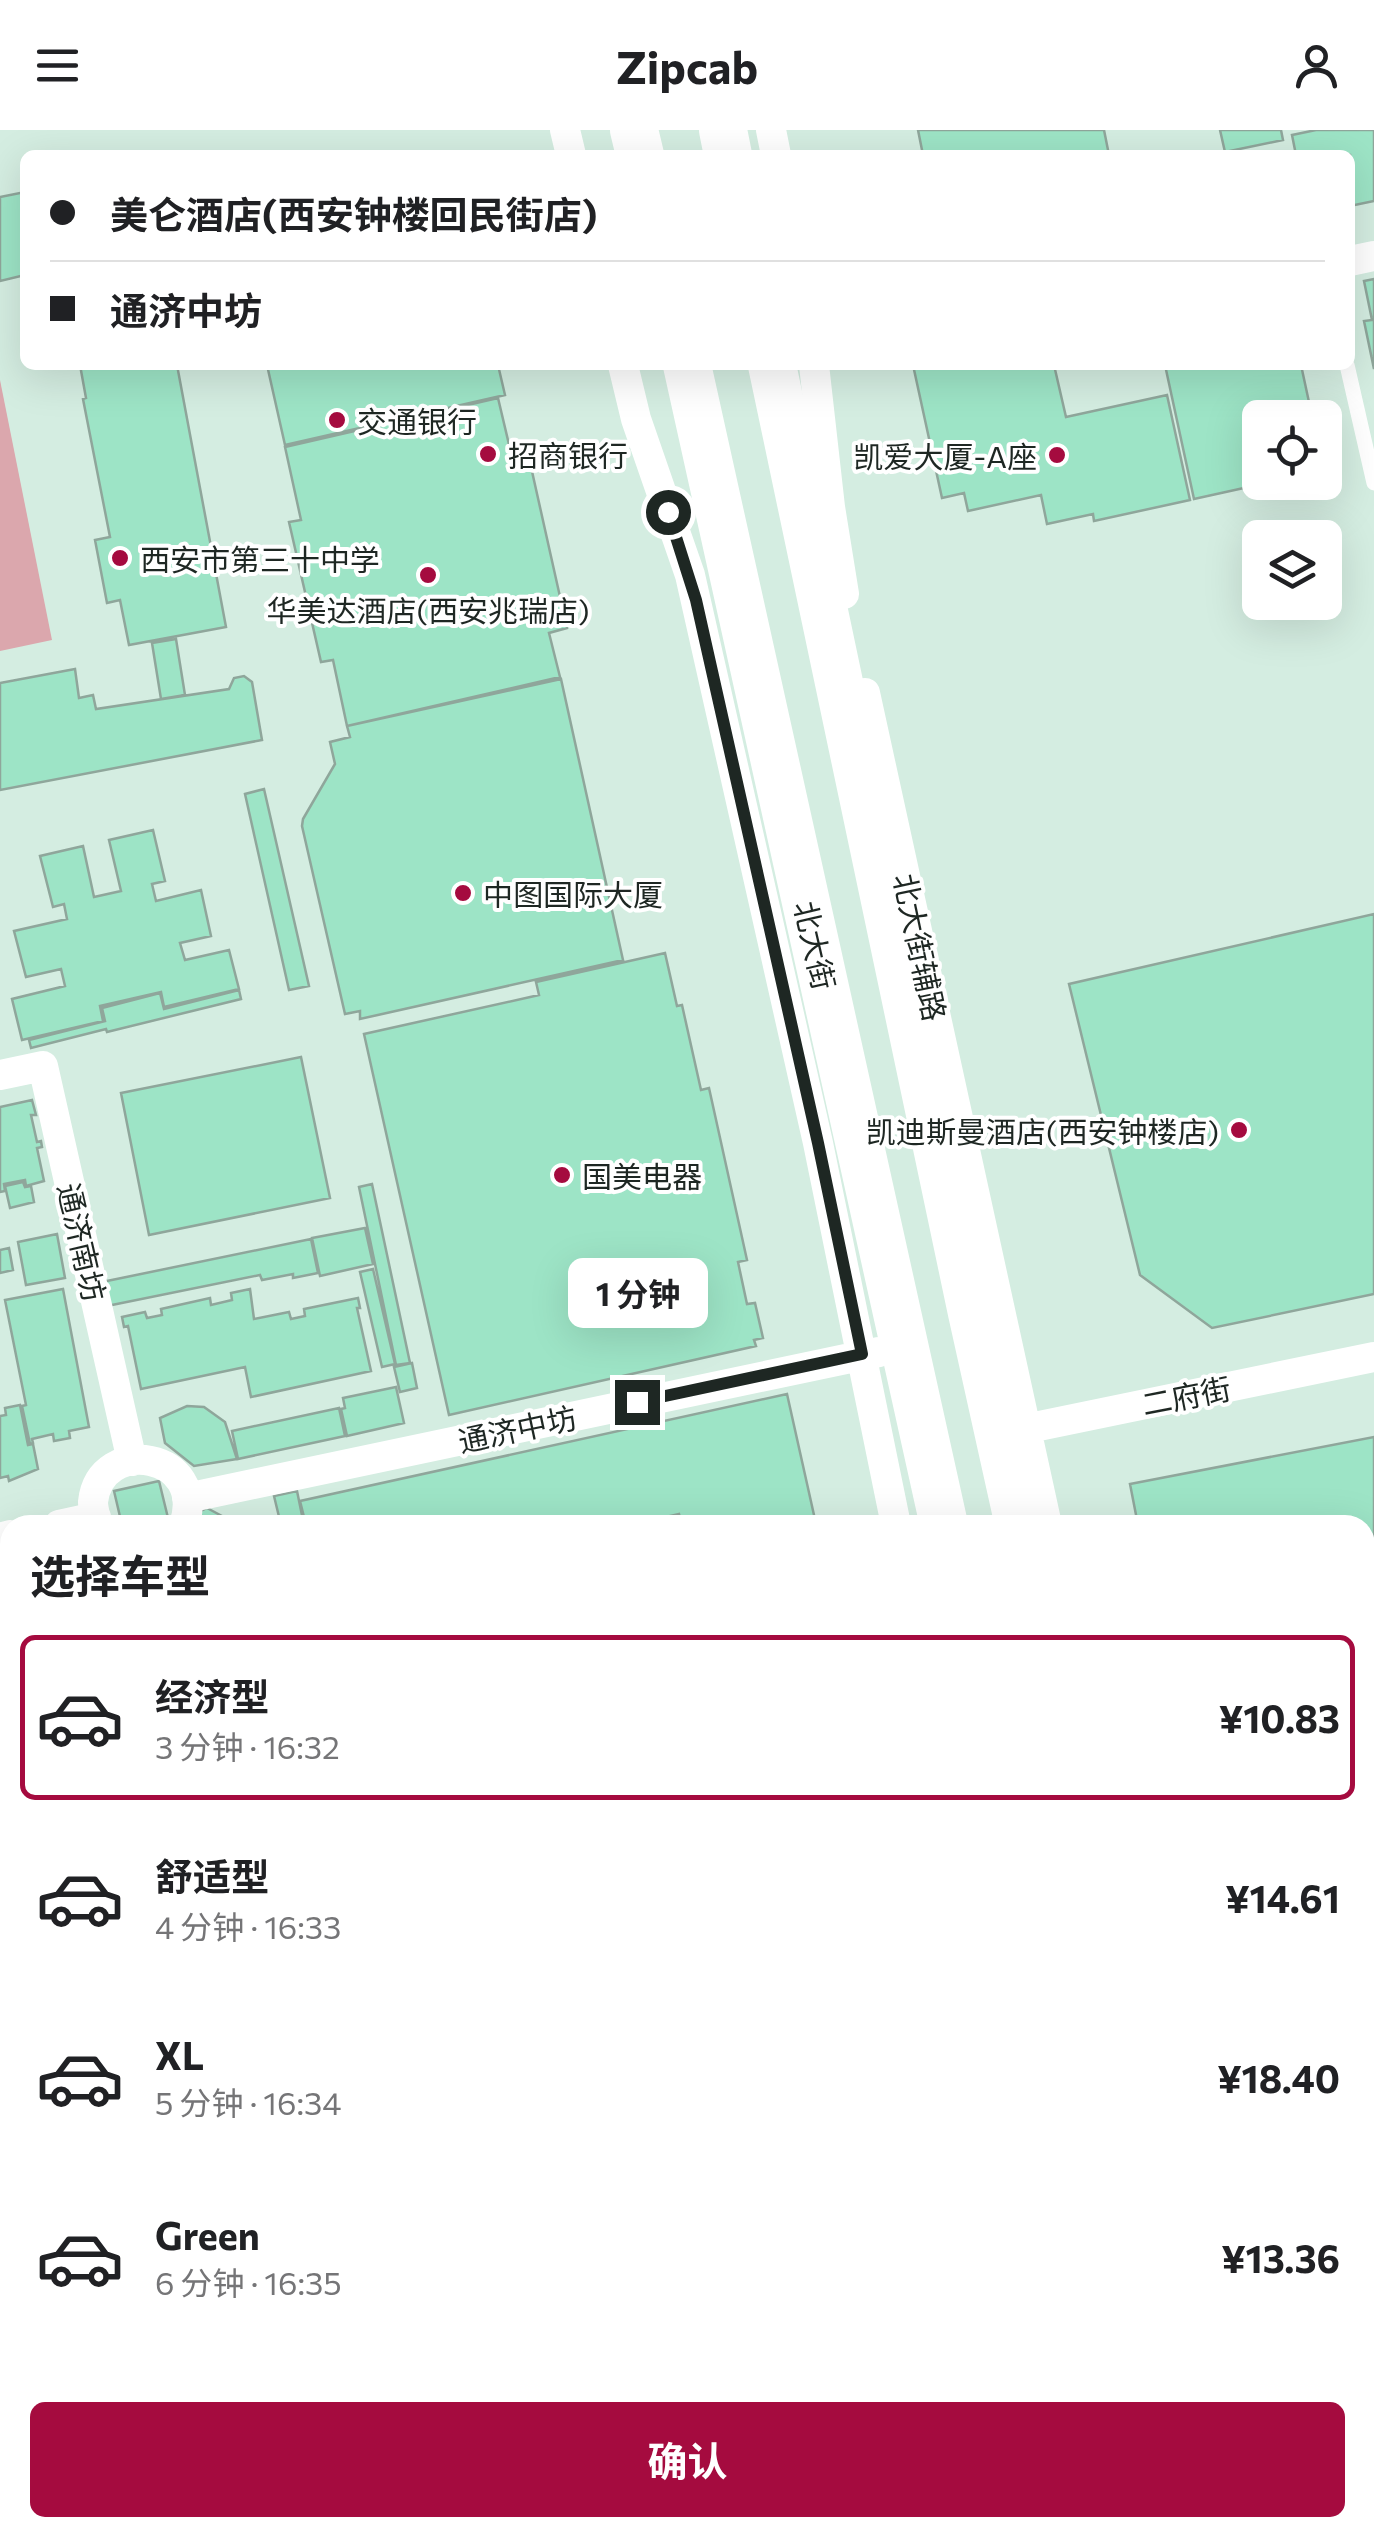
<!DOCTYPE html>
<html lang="zh">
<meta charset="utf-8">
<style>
body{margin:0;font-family:Commissioner,"Noto Sans SC",sans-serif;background:#f6f6f6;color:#202124;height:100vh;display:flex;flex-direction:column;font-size:38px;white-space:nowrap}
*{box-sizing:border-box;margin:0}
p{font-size:32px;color:#757577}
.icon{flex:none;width:55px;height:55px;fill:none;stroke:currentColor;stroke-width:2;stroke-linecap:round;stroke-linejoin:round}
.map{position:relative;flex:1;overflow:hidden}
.sheet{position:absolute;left:0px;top:1385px;width:1375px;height:1022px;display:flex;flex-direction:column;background:#fff;border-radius:30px 30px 0 0;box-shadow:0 10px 40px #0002}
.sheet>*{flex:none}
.hud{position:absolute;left:20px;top:20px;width:1335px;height:220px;border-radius:15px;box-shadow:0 10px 40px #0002;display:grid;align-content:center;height:220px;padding:0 30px;background:#fff}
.controls{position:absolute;left:1242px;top:270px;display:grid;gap:20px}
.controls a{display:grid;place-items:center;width:100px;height:100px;border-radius:15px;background:#fff;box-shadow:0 10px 40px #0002;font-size:50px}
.end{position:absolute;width:45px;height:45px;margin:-22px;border:12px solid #1e2723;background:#fff;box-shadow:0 0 0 5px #fff}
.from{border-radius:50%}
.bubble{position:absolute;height:70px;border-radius:15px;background:#fff;box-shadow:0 10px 40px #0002;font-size:32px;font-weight:700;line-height:70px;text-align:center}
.hud b{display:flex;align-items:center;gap:35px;height:95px;font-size:38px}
.hud b+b{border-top:2px solid #e0e0e0}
.hud i{width:25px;height:25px;background:#202124}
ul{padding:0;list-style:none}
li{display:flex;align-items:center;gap:30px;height:165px;margin:0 20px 15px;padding:0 10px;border:5px solid transparent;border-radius:15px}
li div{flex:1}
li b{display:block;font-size:38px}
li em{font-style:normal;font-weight:700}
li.selected{border-color:#a50b3f}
li>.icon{width:90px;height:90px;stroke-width:1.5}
h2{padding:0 30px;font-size:45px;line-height:120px}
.button{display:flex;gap:20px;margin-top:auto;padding:20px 30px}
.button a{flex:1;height:115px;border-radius:15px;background:#a50b3f;color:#fff;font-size:40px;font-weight:700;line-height:115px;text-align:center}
header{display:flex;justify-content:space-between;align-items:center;height:130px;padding:0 30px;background:#fff;font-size:45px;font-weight:700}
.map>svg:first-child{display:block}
</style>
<header><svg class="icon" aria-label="menu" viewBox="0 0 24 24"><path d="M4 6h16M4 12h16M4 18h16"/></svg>Zipcab<svg class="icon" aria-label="person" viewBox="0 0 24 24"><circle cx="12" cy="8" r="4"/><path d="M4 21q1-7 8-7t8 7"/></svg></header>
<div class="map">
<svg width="1374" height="2406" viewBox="0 0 1374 2406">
<rect width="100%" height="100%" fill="#d4ede1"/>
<path fill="#dba7ad" d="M0,250L52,510L0,521Z"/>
<path fill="#9de4c6" stroke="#8fa69b" stroke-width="2.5" d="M918,0H1104L1109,25H923Z
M1220,0H1281L1283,10L1225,22Z
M1316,0H1374V71L1350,76V25H1296L1292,5Z
M25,62V145L0,151V67Z
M1374,149V239L1364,191L1372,190L1364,151Z
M80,235H177L226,497L129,515L120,470L107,473L95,410L110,407L83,269L86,268Z
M267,235H498L505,265L285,315Z
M913,235H1054L1066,287L1167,265L1190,370L1094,391L1093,384L1047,394L1041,365L968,381L964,363L942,368Z
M1165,235H1301L1312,286L1260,288V352H1271L1194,369Z
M498,268L511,323L527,319L567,498L549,503L560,547L347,596L333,530L321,532L289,392L301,390L285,317Z
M176,509L185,565L161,569L152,513Z
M75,539L79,568L93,565L96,579L229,559L234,548L244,546L252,552L262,610L0,660V553Z
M561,549L623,830L360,889V881L345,884L302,696L303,689L335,634L330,612L350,607L347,596Z
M264,659L309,856L289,860L245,664Z
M153,700L165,751L152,754L156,771L201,760L211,806L180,813L185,830L229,820L239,859L164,877L161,862L100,876L103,891L22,910L12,869L65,856L61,839L26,847L14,801L67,789L64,774L53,777L40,726L83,716L94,767L121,761L109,710Z
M1374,784V1164L1212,1198L1140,1145L1069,854Z
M665,823L677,876L682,875L701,960L709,958L747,1130L738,1132L747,1174L755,1173L763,1208L754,1210L756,1216L449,1285L364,904L539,865L536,852Z
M239,860L241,869L107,902L106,899L31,918L29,910L105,891L102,878L160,863L164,879Z
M301,927L330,1068L149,1105L121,963Z
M32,970L36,985H31L37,1012L41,1011L42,1017L37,1018L44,1051L26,1056L25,1050L4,1054L5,1061L0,1062V977Z
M23,1052L25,1057L31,1056L34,1072L10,1078L5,1056Z
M372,1054L410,1233L396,1235L359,1057Z
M365,1098L373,1134L320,1146L312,1108Z
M57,1104L65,1148L26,1155L18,1112Z
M311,1109L318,1143L293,1148V1144L262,1150L260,1145L107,1176L102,1152Z
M9,1118L13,1140L0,1143V1120Z
M373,1139L395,1234L382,1237L360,1142Z
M63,1159L89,1297L69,1301L70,1308L54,1311L53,1304L32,1309L33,1313L30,1314L22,1276L26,1275L5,1170Z
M250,1159L254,1189L289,1182L291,1189L305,1186L304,1179L358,1168L360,1178H357L371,1241L251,1267L245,1237L141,1259L128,1196L124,1197L122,1187L145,1182L147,1188L162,1185L161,1179L210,1168L211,1175L232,1170L231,1163Z
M412,1233L417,1258L400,1262L394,1237Z
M396,1257L404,1293L347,1306L341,1279L345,1278L343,1268Z
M787,1264L816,1394L682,1395L679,1384L631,1395H306L300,1371Z
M20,1275L28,1315L33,1314L38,1339L9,1351L8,1346L0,1348V1286L6,1285L5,1278Z
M187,1276L204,1277L225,1292L237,1329L194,1336L165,1313L160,1288Z
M339,1278L345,1306L238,1329L232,1301Z
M1374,1307V1662L1365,1664V1395H1138L1130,1354Z
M159,1351L169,1392L122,1395L114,1361Z
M297,1361L304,1395H281L274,1366Z
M207,1378L233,1392L231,1395H191L197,1383Z
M10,1431V1507L0,1509V1433Z
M10,1702V1853L0,1855V1704Z
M1374,1783V1844L1365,1846V1785Z
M10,1911V1986L0,1989V1913Z
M1374,1970V2043L1365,2045V1972Z
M10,2009V2110L0,2113V2012Z
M10,2124V2218L3,2220L0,2126Z
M1374,2168V2239L1365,2241V2170Z
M10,2325V2396L1,2398L0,2327Z
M309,2398H376L378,2406H311Z
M445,2398H506L508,2406H447Z
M519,2398H577L578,2401L555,2406H521Z
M579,2398H648L650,2406H581Z
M765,2398H1000L1001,2406H767Z
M1001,2398H1048L1050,2406H1003Z"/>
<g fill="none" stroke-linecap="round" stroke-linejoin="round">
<path stroke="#fff" stroke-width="15" d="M1347,235L1374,353"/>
<path stroke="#fff" stroke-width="30" d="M565,0L571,25
M771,0L776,25
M1350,131L1374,126
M623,235L636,289L690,445L818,1013L896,1395
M814,235L830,377L844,464
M865,563L1047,1395
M0,945L43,936L132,1331
M1010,1302L1374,1227
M187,1368L879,1222
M59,1395L96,1387
M97,1395C96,1388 93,1379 93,1372C100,1305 209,1322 184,1395
M0,1408L10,1405
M0,1641L10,1639"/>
<path stroke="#fff" stroke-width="42" d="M0,2274L10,2272"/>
<path stroke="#fff" stroke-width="48" d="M634,0L640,25
M723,0L728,25
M687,235L944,1395
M772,235L972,1183L1019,1395
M1162,2398L1164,2406
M1243,2398L1244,2406"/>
</g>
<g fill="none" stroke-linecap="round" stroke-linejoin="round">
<path stroke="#1e2723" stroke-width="12" d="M637,1272L862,1224L818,1013L696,470L668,382"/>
</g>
<g fill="#a50b3f" stroke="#fff" stroke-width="4">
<circle cx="337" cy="290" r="10"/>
<circle cx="488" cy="324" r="10"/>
<circle cx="1057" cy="325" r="10"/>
<circle cx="120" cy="428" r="10"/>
<circle cx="428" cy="445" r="10"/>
<circle cx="463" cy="763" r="10"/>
<circle cx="1239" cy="1000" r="10"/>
<circle cx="562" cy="1045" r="10"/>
</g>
<g text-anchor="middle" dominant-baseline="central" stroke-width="8" stroke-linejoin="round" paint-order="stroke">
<g font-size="30" fill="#1e2723" stroke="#fff" text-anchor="start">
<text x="357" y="290">交通银行</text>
<text x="508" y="324">招商银行</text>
<text x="1037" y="325" text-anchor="end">凯爱大厦-A座</text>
<text x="140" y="428">西安市第三十中学</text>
<text x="428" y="479" text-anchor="middle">华美达酒店(西安兆瑞店)</text>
<text x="483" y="763">中图国际大厦</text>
<text x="1219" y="1000" text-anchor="end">凯迪斯曼酒店(西安钟楼店)</text>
<text x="582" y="1045">国美电器</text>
</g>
<g font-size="30" fill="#1e2723" stroke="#fff">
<text transform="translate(816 815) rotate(77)">北大街</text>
<text transform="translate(921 817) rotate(78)">北大街辅路</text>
<text transform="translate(83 1112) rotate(77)">通济南坊</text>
<text transform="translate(1186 1265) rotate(-11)">二府街</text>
<text transform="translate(517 1298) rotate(-12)">通济中坊</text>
</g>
</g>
</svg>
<div class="controls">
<a><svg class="icon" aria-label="locate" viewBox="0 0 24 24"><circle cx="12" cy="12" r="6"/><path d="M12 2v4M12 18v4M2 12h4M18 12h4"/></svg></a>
<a><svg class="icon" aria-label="layers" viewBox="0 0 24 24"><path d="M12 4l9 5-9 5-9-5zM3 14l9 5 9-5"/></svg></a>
</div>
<i class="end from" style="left:668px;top:382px"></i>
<i class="end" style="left:637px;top:1272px"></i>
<div class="bubble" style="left:568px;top:1128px;width:140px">1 分钟</div>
<div class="hud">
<b><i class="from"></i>美仑酒店(西安钟楼回民街店)</b>
<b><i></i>通济中坊</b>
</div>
<section class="sheet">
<h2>选择车型</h2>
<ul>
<li class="selected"><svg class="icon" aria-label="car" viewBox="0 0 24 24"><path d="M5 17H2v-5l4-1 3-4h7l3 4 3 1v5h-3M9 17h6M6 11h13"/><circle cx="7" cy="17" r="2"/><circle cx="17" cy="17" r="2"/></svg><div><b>经济型</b><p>3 分钟 · 16:32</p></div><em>¥10.83</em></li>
<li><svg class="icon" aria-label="car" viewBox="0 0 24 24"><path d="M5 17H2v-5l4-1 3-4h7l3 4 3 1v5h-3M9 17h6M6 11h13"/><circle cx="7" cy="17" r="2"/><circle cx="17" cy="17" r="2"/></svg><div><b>舒适型</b><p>4 分钟 · 16:33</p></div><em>¥14.61</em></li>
<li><svg class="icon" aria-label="car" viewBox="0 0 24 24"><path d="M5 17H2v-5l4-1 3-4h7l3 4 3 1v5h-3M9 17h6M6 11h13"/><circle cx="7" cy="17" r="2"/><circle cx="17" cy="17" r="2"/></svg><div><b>XL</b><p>5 分钟 · 16:34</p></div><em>¥18.40</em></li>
<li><svg class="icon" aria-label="car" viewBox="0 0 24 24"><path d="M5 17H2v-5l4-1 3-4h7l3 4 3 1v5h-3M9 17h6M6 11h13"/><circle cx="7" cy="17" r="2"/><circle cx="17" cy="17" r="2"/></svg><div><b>Green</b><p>6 分钟 · 16:35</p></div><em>¥13.36</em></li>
</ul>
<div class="button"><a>确认</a></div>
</section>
</div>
